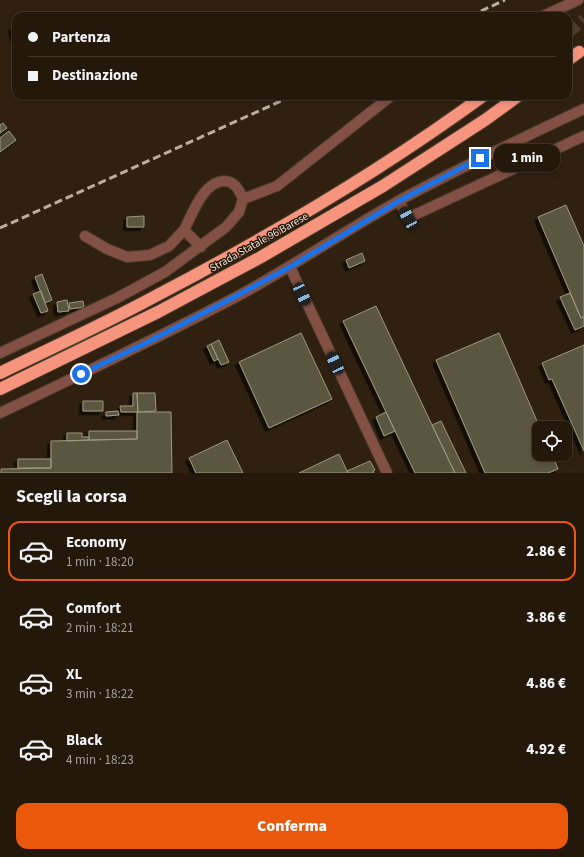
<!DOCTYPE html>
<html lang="it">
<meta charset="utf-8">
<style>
body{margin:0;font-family:"Source Sans 3",sans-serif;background:#2c2114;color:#f1f3f6;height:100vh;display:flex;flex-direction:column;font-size:15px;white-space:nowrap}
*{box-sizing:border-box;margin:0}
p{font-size:13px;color:#a3a09d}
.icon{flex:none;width:22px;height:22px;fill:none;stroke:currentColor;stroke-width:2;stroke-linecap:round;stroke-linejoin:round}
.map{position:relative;height:473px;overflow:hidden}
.sheet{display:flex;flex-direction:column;background:#24180b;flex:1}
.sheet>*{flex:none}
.guide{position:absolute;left:12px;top:12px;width:560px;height:88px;border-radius:12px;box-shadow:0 2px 6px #0003,0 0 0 1px #41372c;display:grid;align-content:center;height:88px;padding:0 16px;background:#24180b}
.fabs{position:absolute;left:532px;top:421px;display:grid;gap:8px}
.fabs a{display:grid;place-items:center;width:40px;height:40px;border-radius:8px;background:#24180b;box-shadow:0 2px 6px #0003,0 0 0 1px #41372c;font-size:20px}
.end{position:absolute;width:18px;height:18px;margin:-9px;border:5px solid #1a73e8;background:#fff;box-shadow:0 0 0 2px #fff}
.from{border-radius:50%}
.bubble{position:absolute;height:28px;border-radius:12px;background:#24180b;box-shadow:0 2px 6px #0003,0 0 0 1px #41372c;font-size:13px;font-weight:800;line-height:28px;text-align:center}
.car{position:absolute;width:12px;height:24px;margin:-12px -6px;border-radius:5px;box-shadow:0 0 3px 1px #0007;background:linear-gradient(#222 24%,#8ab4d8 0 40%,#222 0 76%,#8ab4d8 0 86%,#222 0)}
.guide b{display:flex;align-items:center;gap:14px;height:38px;font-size:15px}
.guide b+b{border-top:1px solid #41372c}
.guide i{width:10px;height:10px;background:#f1f3f6}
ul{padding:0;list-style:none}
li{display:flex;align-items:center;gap:12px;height:60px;margin:0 8px 6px;padding:0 8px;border:2px solid transparent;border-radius:12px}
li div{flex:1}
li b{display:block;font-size:15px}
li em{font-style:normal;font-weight:800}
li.on{border-color:#ea580c}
li>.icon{width:36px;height:36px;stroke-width:1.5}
h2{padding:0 16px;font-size:18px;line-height:48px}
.cta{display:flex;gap:8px;margin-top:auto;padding:8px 16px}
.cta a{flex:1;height:46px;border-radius:12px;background:#ea580c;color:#fff;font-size:16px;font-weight:800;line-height:46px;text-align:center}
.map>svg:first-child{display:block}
</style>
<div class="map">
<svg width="584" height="473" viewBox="0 0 584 473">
<defs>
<filter id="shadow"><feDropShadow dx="-3.5" dy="3.5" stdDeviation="0" flood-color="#0009"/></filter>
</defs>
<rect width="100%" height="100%" fill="#30200f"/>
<path fill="#5a573f" stroke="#9c997f" filter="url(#shadow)" d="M16,26V41H15L12,27Z
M3,123L7,128L0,133V125Z
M9,131L16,140L0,152V138Z
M566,205L584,246V317L581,318L538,217Z
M144,216V227H127V217Z
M362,253L365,261L349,268L346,260Z
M42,274L52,300L45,303L35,277Z
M41,291L48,311L41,313L33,294Z
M570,293L581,318L584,317V326L575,330L560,297Z
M67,300L69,311L58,312L57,302Z
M83,301L84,307L70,309L69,303Z
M376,306L432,425L455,473H415L395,431L343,321Z
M301,333L332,399L269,428L239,362Z
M499,333L540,428H539V454H552L558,469L548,473H485L436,360Z
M219,340L229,362L221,365L211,344Z
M211,344L218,359L214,361L207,346Z
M584,345V451L552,379L549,380L542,363Z
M133,393H137L138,412H121L120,406H133Z
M137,393H155L156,411L138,412Z
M83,401H103V411H83Z
M118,411L119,415L106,416V412Z
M137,412H171L172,473H1V469L51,468V441L137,439Z
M386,412L395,431L384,436L376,417Z
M441,421L466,473H455L432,425Z
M89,431H137V439L89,440Z
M67,433H82V437H89V440L67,441Z
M227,440L243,473H196L189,458Z
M339,454L348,473H299Z
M18,459H51V468H18Z
M370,461L375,470L373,471L374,473H348L347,471Z"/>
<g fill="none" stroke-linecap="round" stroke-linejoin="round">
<path stroke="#4d3d2d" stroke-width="12" stroke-dasharray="12 6" stroke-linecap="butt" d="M568,33L584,19"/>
<g stroke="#4b3b2b" stroke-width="12">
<path id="minor" d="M543,16L578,0
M243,199L277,186L391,96
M399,201L408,218L584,136
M85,236L107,249L127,257L150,255L169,246L184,230
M290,267L387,473
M0,353L117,298L165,272L226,227L239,212L243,199C239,190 235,181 224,181C203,182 193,213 184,230L201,247
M0,413C80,375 160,337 238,296C293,266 345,231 400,200C460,168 522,138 584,109"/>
</g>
<g stroke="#4b3b2b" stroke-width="14">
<path id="highway" d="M568,60L579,52
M0,373C51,348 102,325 152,298C267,238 379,172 483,96
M0,389L158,312L261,257L383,186L485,120L518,96"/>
</g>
<use href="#minor" stroke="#825045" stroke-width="10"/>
<use href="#highway" stroke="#f7947e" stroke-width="12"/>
<path stroke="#baada1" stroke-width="3" stroke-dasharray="8 4" stroke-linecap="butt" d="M470,16L505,0
M0,228L292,96"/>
</g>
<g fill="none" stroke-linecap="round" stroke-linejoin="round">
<path stroke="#1a73e8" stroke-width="5" d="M81,374L148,342L238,295L290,267L399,201L480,158"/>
</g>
<g text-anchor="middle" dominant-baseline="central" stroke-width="3" stroke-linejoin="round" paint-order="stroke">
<g font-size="11" fill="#efe4da" stroke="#261706">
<text transform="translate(259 242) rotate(-29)">Strada Statale 96 Barese</text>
</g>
</g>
</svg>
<div class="fabs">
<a><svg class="icon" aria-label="locate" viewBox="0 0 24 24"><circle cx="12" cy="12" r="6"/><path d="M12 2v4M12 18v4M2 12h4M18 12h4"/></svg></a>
</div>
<i class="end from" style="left:81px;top:374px"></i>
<i class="end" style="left:480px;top:158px"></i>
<div class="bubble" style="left:494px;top:144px;width:66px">1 min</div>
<i class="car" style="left:408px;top:218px;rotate:331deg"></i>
<i class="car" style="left:302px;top:294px;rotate:155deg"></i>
<i class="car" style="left:335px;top:363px;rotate:335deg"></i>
<div class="guide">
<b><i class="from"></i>Partenza</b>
<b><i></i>Destinazione</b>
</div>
</div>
<section class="sheet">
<h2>Scegli la corsa</h2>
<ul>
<li class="on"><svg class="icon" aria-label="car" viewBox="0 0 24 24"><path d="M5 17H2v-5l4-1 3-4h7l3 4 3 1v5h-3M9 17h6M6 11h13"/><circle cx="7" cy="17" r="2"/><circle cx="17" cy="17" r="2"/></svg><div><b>Economy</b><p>1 min · 18:20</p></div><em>2.86 €</em></li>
<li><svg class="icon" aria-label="car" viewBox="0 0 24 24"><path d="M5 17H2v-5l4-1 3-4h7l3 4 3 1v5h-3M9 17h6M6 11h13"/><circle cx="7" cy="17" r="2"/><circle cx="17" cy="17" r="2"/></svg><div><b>Comfort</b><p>2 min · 18:21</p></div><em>3.86 €</em></li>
<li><svg class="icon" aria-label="car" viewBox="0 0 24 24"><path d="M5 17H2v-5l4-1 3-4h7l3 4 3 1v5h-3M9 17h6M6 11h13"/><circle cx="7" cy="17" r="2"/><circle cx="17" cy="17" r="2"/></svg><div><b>XL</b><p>3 min · 18:22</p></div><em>4.86 €</em></li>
<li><svg class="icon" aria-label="car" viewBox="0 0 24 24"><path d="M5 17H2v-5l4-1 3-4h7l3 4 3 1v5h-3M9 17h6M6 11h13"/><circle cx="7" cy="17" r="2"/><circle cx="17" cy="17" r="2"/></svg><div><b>Black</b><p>4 min · 18:23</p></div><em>4.92 €</em></li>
</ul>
<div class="cta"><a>Conferma</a></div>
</section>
